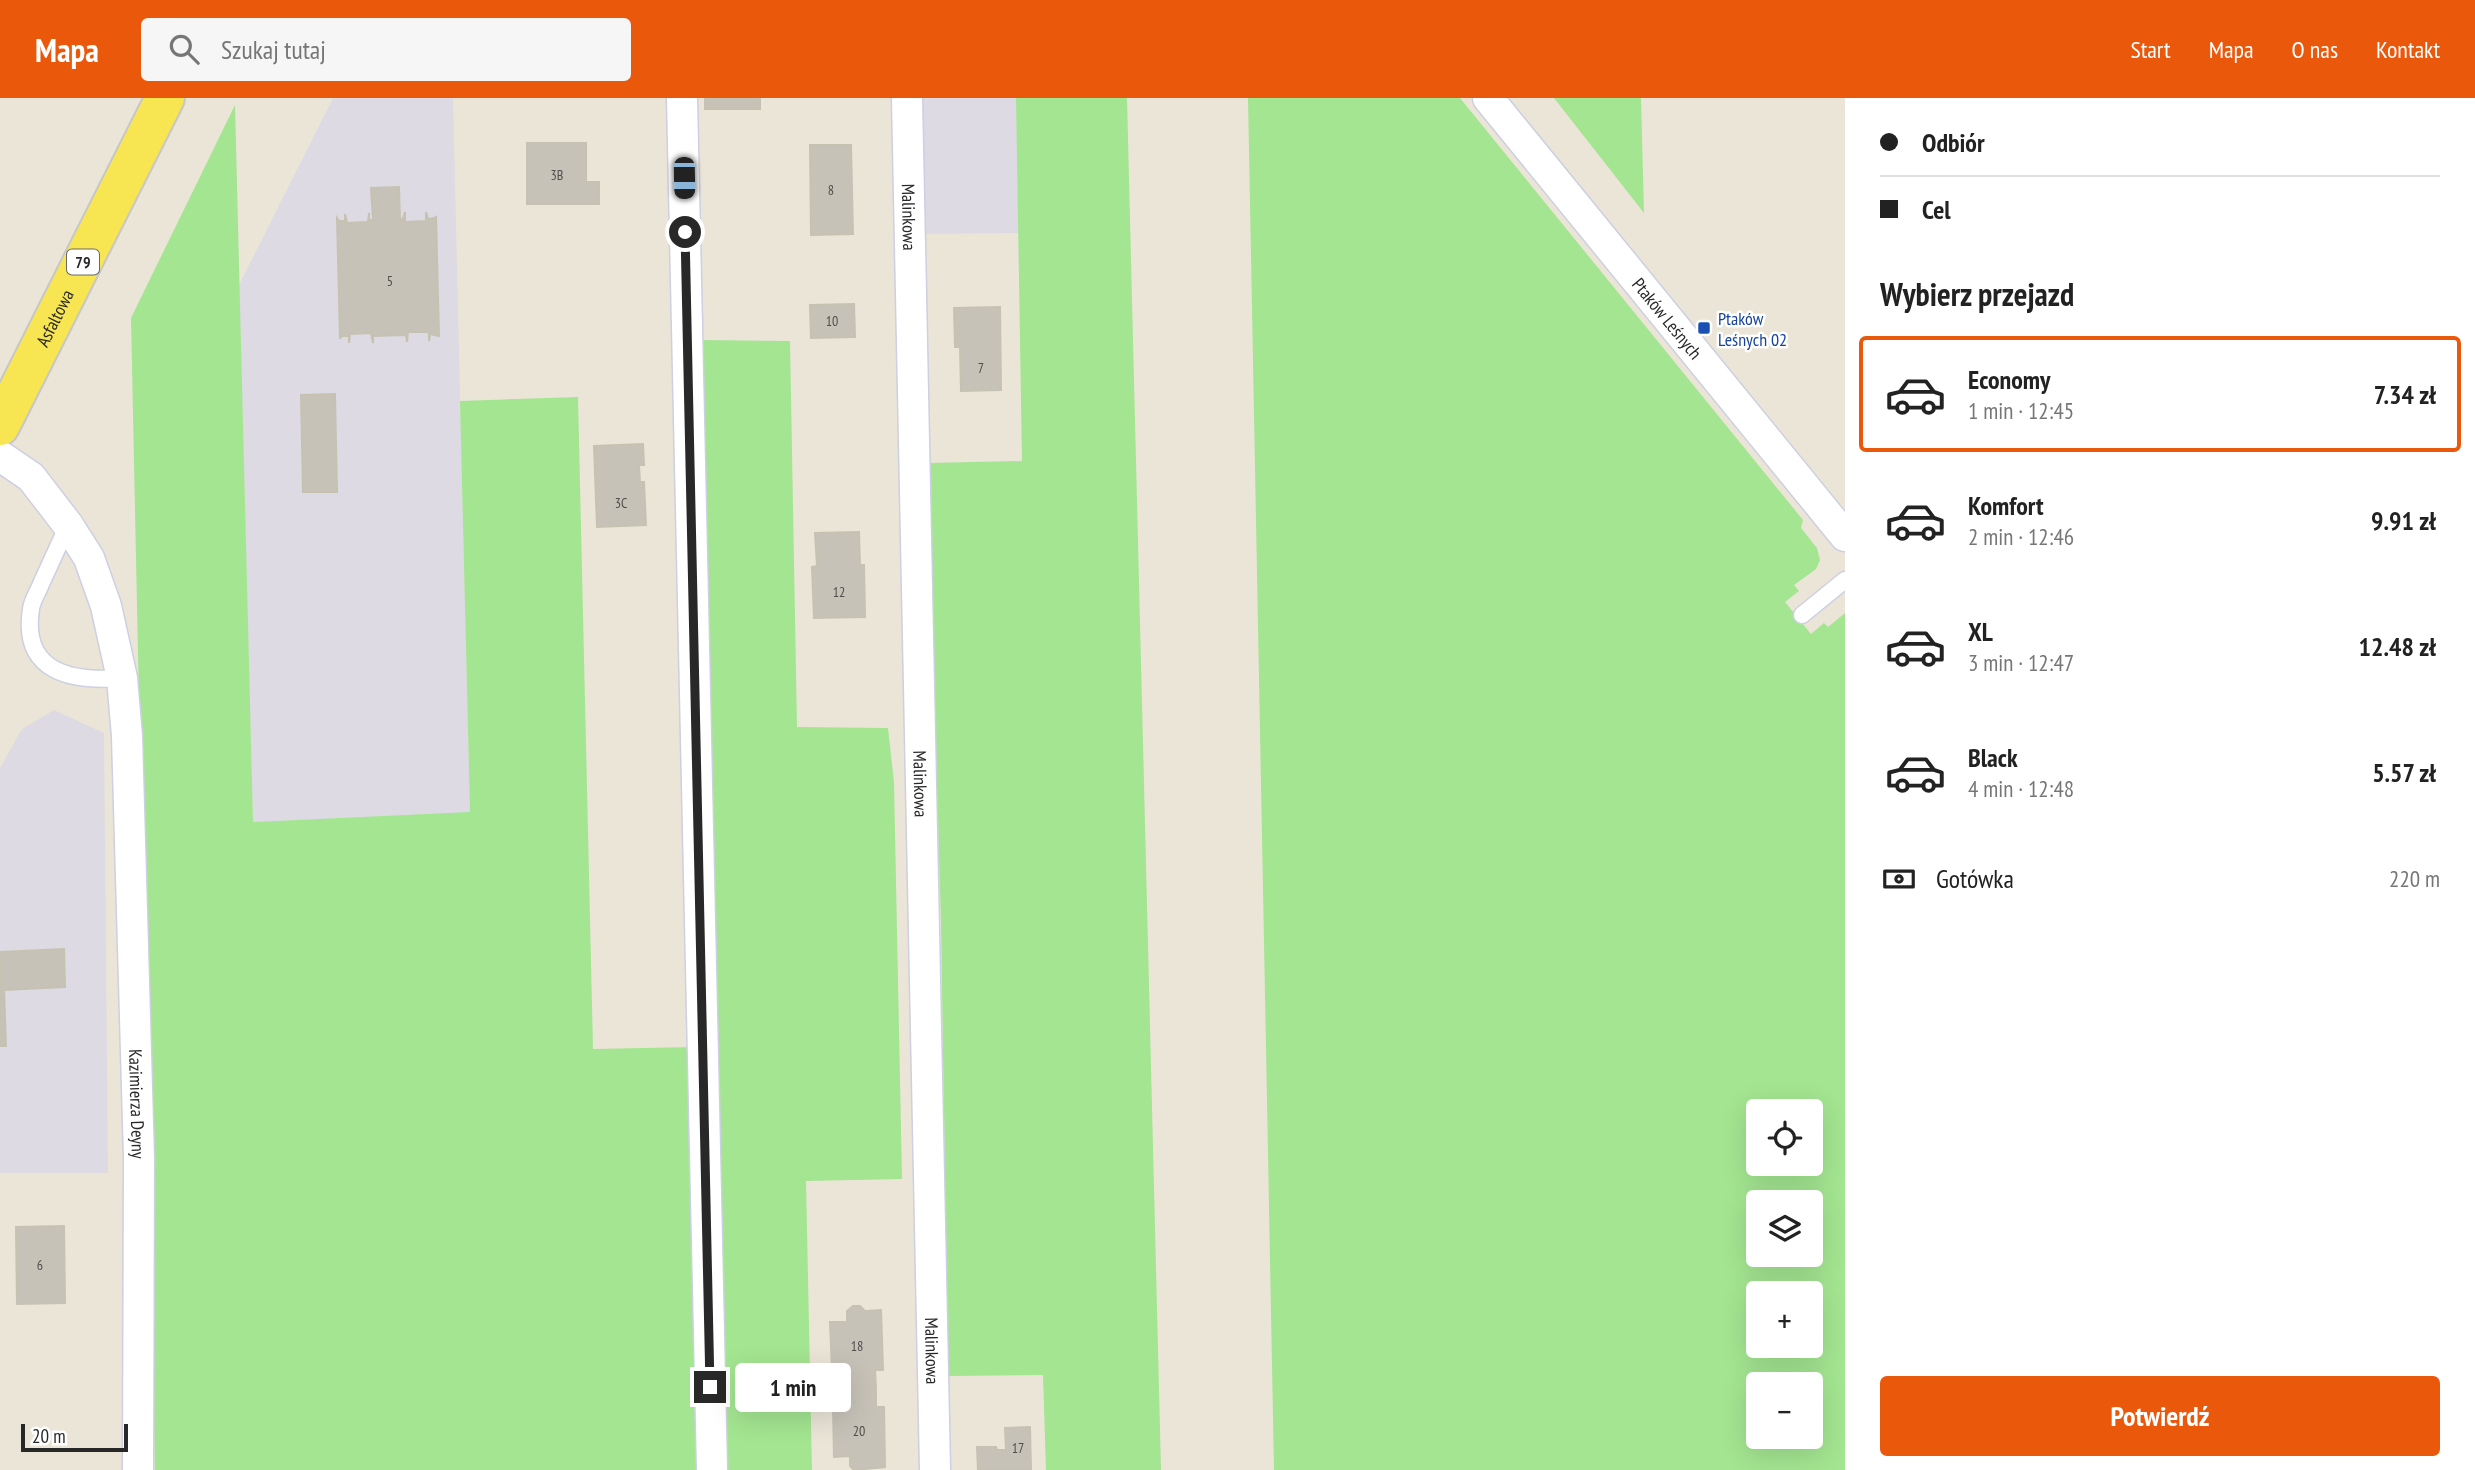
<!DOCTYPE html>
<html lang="pl">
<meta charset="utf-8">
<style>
body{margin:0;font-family:"PT Sans Narrow",sans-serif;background:#f6f6f6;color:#222;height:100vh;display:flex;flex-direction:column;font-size:26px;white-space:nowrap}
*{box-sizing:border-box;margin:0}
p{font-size:23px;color:#767676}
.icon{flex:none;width:38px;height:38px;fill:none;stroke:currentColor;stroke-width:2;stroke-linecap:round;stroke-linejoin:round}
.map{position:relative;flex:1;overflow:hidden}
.drawer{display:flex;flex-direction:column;background:#fff;width:630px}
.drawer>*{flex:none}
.top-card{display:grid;align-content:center;height:154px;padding:0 35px;background:#fff}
.buttons{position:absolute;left:1746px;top:1001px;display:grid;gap:14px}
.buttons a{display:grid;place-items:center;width:77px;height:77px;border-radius:7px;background:#fff;box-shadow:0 7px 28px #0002;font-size:35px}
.scale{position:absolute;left:21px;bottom:18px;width:107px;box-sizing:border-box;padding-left:7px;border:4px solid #282828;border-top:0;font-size:19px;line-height:24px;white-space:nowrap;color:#282828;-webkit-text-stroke:5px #fff;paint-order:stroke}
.end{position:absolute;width:32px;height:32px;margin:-16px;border:9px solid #282828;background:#fff;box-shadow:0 0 0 4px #fff}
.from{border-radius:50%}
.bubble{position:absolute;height:49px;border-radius:7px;background:#fff;box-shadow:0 7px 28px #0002;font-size:23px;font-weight:800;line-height:49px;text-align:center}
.car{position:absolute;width:21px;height:42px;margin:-21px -10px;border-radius:9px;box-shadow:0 0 5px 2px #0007;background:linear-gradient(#222 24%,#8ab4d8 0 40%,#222 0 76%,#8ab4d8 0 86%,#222 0)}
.top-card b{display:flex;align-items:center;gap:24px;height:66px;font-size:26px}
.top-card b+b{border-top:2px solid #e0e0e0}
.top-card i{width:18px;height:18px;background:#222}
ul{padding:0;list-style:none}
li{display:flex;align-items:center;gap:21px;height:116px;margin:0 14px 10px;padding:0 21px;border:4px solid transparent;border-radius:7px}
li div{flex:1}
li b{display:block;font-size:26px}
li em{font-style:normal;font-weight:800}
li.on{border-color:#ea580c}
li>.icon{width:63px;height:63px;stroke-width:1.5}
h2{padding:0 35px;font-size:32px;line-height:84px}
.pay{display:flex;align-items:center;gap:18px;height:77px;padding:0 35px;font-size:26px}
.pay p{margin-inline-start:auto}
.action{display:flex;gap:14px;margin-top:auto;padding:14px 35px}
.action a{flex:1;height:80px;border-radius:7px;background:#ea580c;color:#fff;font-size:28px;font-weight:800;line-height:80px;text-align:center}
header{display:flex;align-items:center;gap:42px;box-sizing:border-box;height:98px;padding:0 35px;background:#ea580c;color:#fff}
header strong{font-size:33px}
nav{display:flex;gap:38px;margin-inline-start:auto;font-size:24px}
.search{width:490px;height:63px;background:#f6f6f6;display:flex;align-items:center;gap:18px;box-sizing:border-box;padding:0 24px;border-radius:7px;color:#767676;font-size:26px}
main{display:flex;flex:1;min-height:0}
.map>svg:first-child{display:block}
</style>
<header>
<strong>Mapa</strong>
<div class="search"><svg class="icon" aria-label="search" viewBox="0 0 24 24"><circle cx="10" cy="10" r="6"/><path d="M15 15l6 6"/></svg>Szukaj tutaj</div>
<nav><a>Start</a><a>Mapa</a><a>O nas</a><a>Kontakt</a></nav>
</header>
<main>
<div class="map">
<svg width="1845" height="1372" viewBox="0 0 1845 1372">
<rect width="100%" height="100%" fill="#ebe5d8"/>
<path fill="#dddae3" d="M333,0H453L470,715L253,724L239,187Z
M921,0H1016L1019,135L924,136Z
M54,612L104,635L108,1075H0V670L22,631Z"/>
<path fill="#a3e591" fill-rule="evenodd" d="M1016,0H1127L1161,1372H1046L1043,1277L948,1278L941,823L927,365L1022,363Z
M1248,0H1460L1803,422L1801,430L1817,450L1820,462L1816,471L1794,487L1799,493L1785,504L1811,536L1824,525L1828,529L1845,515V1372H1274ZM1759,1013H1811V1066H1759ZM1759,1104H1811V1157H1759ZM1759,1195H1811V1248H1759ZM1759,1286H1811V1339H1759Z
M1554,0H1641L1644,115Z
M235,7L253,724L470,714L460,303L578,299L593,951L694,949L704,1372H155L131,220Z
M698,242L790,243L797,629L888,630L894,684L902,1081L806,1083L812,1372H723Z"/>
<path fill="#c6c2b8" stroke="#c6c2b2" stroke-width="2" d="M705,0H760V11H705Z
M527,45H586V84H599V106H527Z
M810,47H851L853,136L811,137Z
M399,89L400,122L403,121L405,114V124L426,123V114L428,121L435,120L436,118L439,238L430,236L429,243V234H408L407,244L406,237L373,238V245L371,235L350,236L349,245V238H341L340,241L337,120L339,123H345V116L347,125L368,124L369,115V122H373L371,90Z
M854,206L855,239L811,240L810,207Z
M1000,209L1001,292L961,293L960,249H955L954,210Z
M335,296L337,394H303L301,297Z
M643,346L644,367H639L640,384H644L646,427L597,429L594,348Z
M859,434L860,467H864L865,519L814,520L812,469L817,468L815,435Z
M64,851L65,889L4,892L6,948H0V854Z
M64,1128L65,1205L17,1206L16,1129Z
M853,1208H860L865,1213L881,1212L883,1272H875L876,1290L841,1291L839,1272H832L830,1224H847V1213Z
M876,1290V1309H884L885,1369L854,1372L850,1368V1358L834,1359L833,1309L841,1310V1291Z
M1030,1329L1031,1372H978L977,1349H996L997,1352H1006L1005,1330Z"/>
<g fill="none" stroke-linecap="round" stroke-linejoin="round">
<g stroke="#cdcfe2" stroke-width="19">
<path id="lane" d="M68,427C59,447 50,466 41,486C38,494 32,502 31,511C21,575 72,584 122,580
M1802,517L1845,482"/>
</g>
<g stroke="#cdcfe2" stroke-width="33">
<g id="street">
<path d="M682,0L712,1372"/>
<path id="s1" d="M907,0L935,1372"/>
<path id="s2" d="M1488,0L1845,438"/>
<path id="s3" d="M0,358L31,379L68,427L89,460L106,508L122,580L127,638L139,1060L138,1372"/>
</g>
</g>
<g stroke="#c7c7c7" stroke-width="42">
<g id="primary">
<path id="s4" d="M0,328L165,0"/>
</g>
</g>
<use href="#lane" stroke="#fff" stroke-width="16"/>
<use href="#street" stroke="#fff" stroke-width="30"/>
<use href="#primary" stroke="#f7e551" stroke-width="38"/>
</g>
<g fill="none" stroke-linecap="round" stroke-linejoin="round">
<path stroke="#282828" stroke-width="9" d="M685,134L710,1289"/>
</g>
<rect fill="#1a4fb4" stroke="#fff" stroke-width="2.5" x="1697" y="223" width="14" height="14" rx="3.5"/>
<g text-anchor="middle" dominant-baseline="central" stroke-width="5" stroke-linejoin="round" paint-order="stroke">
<g font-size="14" fill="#504e4c">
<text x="557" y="77">3B</text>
<text x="831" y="92">8</text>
<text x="390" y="183">5</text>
<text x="832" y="223">10</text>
<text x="981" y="270">7</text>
<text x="621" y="405">3C</text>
<text x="839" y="494">12</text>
<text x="40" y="1167">6</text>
<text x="857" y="1248">18</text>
<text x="859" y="1333">20</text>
<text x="1018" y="1350">17</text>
</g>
<rect fill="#fff" stroke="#686868" stroke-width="2" x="67" y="151.5" width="32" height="25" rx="5"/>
<g font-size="16" font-weight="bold" fill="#282828">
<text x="83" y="164">79</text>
</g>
<g font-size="18" fill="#282828" stroke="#fff">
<text stroke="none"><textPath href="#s1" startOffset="119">Malinkowa</textPath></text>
<text stroke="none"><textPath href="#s4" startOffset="121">Asfaltowa</textPath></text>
<text stroke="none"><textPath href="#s2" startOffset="284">Ptaków Leśnych</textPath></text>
<text stroke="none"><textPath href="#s1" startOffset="686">Malinkowa</textPath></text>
<text stroke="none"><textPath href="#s3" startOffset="688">Kazimierza Deyny</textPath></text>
<text stroke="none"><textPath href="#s1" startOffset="1253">Malinkowa</textPath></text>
</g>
<g font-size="18" fill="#164399" stroke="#fff" text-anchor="start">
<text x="1718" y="220">Ptaków<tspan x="1718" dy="21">Leśnych 02</tspan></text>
</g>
</g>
</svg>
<div class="buttons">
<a><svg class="icon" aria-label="locate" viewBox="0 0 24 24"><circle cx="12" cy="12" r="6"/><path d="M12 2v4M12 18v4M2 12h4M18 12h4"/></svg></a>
<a><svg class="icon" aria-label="layers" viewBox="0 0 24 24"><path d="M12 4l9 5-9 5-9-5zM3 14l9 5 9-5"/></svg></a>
<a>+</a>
<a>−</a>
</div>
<div class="scale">20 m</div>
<i class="end from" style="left:685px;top:134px"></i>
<i class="end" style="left:710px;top:1289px"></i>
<div class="bubble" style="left:735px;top:1265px;width:116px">1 min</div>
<i class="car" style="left:684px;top:80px;rotate:179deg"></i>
</div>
<section class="drawer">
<div class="top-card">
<b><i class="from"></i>Odbiór</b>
<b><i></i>Cel</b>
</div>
<h2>Wybierz przejazd</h2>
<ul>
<li class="on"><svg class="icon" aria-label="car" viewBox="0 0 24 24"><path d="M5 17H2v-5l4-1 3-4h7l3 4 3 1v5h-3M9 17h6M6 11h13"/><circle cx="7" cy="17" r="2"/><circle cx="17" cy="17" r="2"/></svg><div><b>Economy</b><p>1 min · 12:45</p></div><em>7.34 zł</em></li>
<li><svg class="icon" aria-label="car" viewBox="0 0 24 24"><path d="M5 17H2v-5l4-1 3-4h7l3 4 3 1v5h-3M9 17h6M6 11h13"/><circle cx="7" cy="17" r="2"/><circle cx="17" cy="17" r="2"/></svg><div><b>Komfort</b><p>2 min · 12:46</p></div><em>9.91 zł</em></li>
<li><svg class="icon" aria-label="car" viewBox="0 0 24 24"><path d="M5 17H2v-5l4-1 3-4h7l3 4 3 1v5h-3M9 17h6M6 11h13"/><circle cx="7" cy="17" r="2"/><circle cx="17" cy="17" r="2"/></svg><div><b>XL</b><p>3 min · 12:47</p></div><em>12.48 zł</em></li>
<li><svg class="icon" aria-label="car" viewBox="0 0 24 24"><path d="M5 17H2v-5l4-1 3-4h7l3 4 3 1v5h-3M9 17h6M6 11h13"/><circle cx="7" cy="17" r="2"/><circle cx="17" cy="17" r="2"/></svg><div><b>Black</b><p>4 min · 12:48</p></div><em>5.57 zł</em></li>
</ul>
<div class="pay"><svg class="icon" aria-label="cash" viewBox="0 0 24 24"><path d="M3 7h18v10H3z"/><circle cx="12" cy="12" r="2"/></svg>Gotówka<p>220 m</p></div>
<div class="action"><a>Potwierdź</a></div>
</section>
</main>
